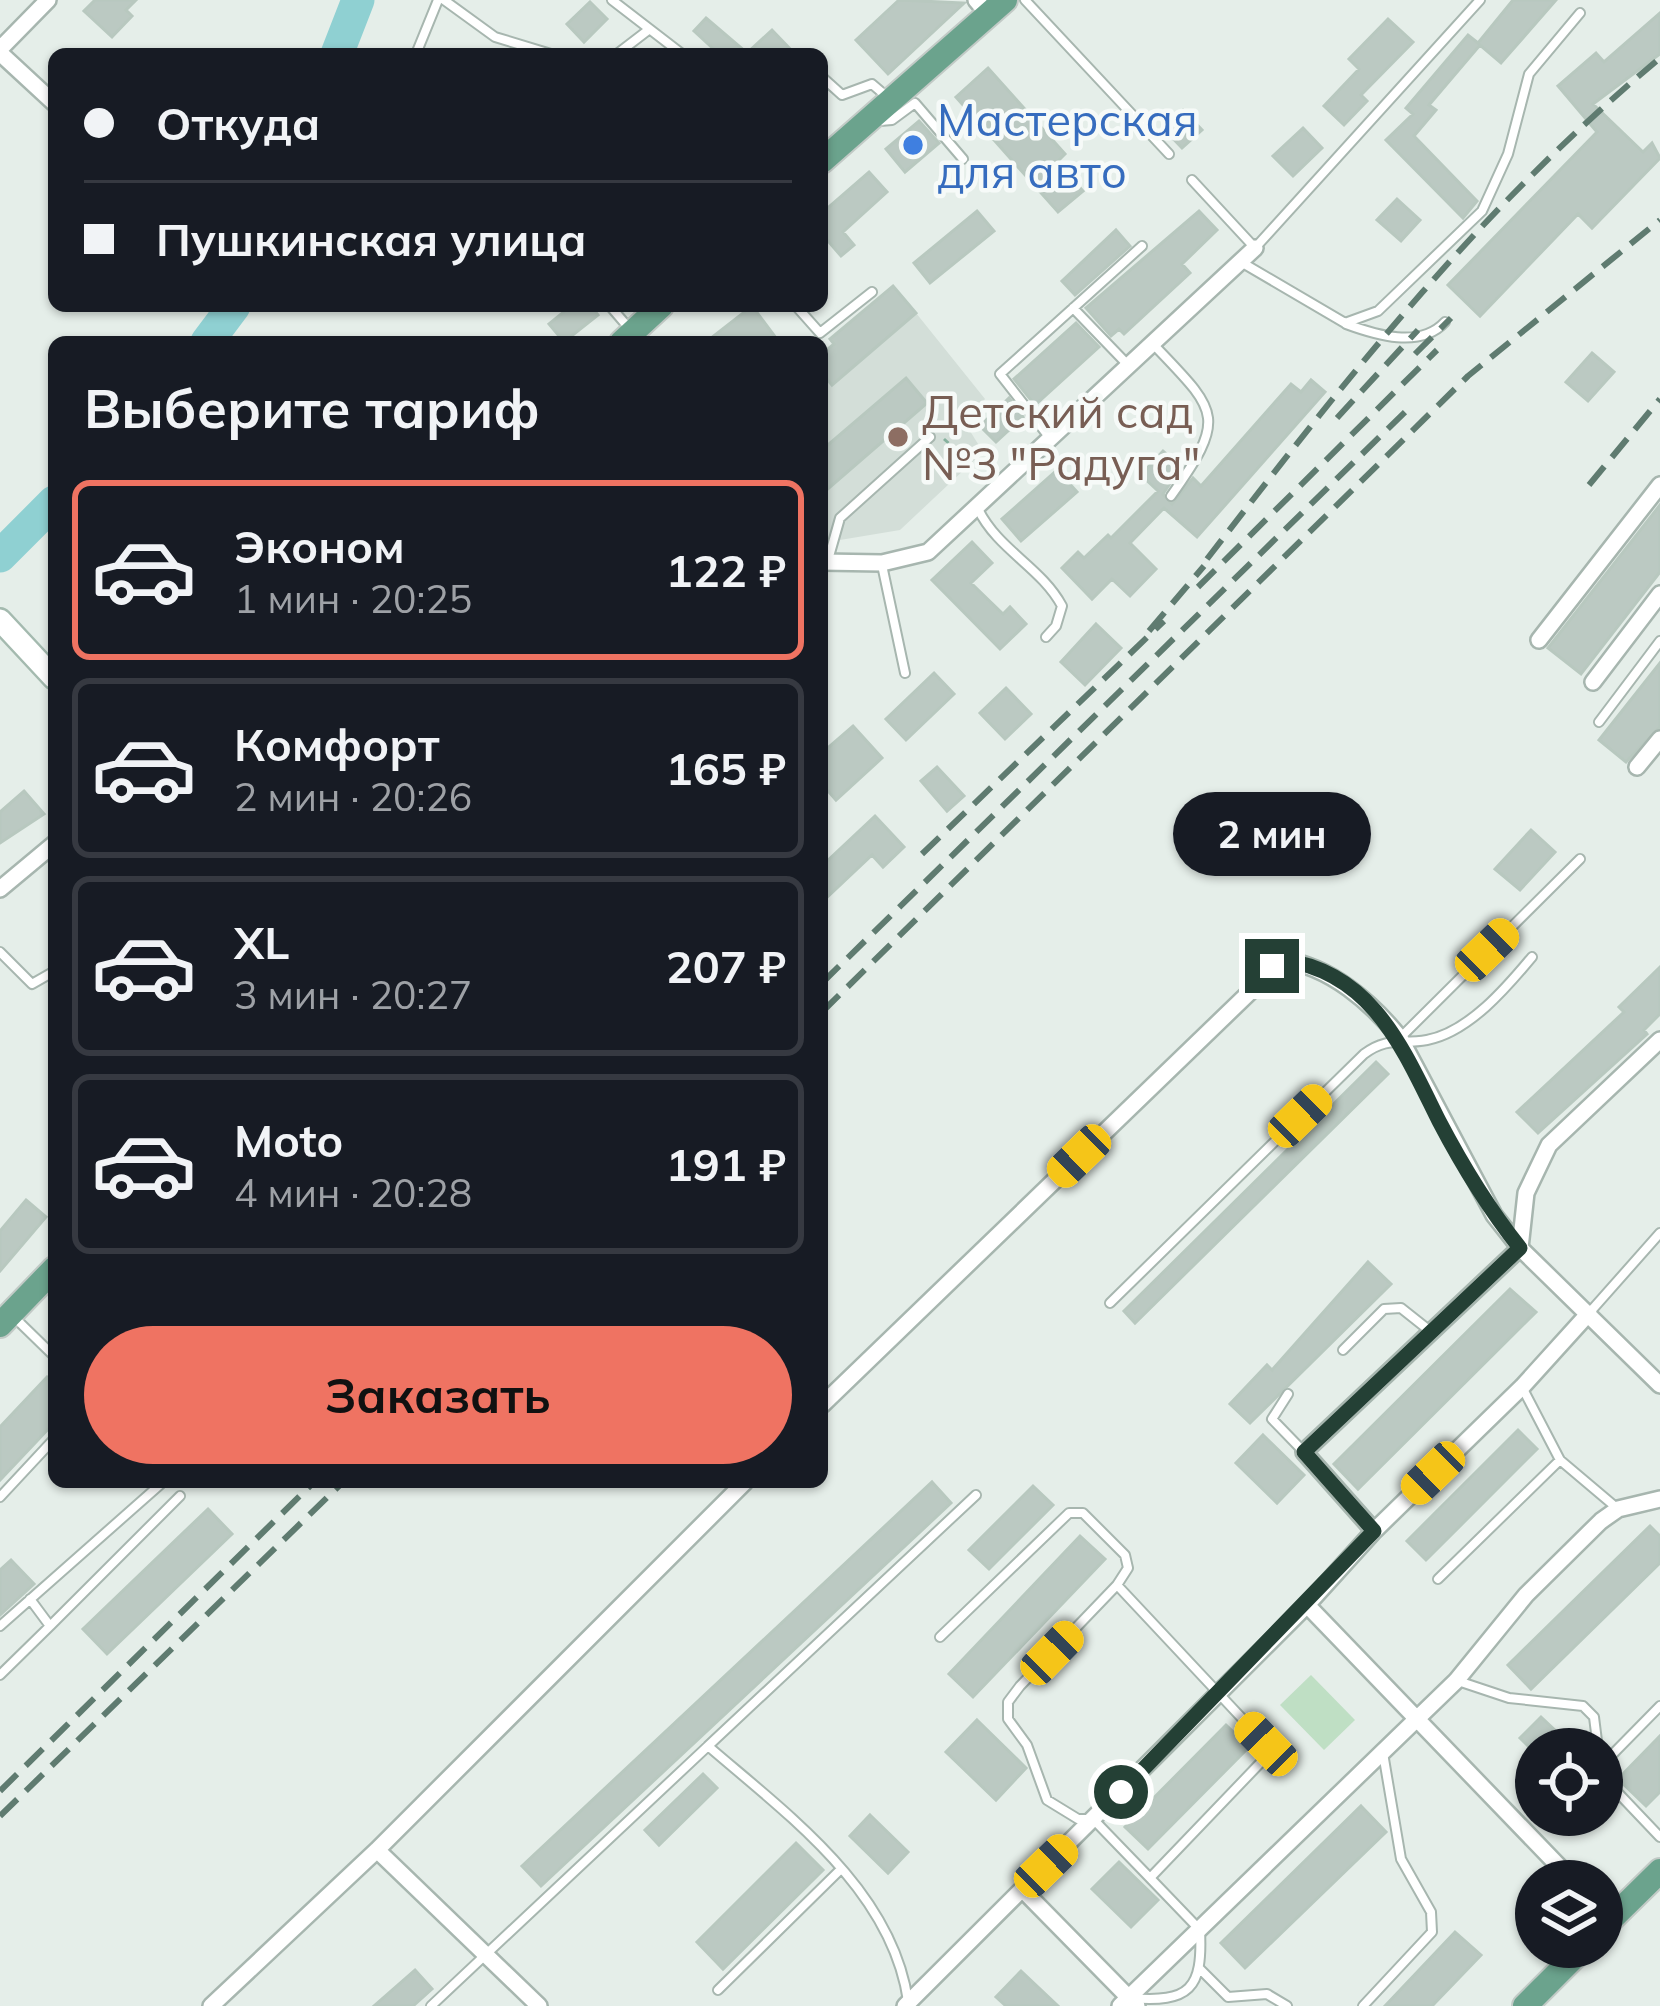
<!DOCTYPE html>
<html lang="ru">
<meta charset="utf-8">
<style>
body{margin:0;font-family:Mulish,sans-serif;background:#242831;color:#f1f3f6;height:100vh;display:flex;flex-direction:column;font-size:45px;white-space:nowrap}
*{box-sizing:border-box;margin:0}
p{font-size:39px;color:#9ea1a6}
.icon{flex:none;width:66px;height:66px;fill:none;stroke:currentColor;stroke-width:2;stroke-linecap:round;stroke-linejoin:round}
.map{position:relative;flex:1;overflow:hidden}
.side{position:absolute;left:48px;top:336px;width:780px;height:1152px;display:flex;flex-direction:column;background:#171b24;border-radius:18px;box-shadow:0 3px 9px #0004}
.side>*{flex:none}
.guide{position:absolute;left:48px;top:48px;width:780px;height:264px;border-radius:18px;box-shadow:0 3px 9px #0004;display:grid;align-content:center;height:264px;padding:0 36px;background:#171b24}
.controls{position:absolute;left:1515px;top:1728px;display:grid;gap:24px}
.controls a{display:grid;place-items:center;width:108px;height:108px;border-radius:50%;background:#171b24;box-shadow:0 3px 9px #0004;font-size:60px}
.end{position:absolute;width:54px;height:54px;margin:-27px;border:15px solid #244035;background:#fff;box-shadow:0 0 0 6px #fff}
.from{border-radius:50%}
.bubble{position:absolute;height:84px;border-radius:42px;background:#171b24;box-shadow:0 3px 9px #0004;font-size:39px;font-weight:700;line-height:84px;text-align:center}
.car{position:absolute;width:36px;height:72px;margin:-36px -18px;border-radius:15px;box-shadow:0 0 9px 3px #0007;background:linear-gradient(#f5c518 24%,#345 0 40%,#f5c518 0 76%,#345 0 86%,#f5c518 0)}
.guide b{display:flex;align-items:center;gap:42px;height:114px;font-size:45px}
.guide b+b{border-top:3px solid #363941}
.guide i{width:30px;height:30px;background:#f1f3f6}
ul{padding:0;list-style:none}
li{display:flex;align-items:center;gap:36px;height:180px;margin:0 24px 18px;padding:0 12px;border:6px solid #363941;border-radius:18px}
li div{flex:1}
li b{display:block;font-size:45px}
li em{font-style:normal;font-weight:700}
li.active{border-color:#ef7362}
li>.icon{width:108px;height:108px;stroke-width:1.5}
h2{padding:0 36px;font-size:54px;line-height:144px}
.button{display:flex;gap:24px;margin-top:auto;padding:24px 36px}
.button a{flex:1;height:138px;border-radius:72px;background:#ef7362;color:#111;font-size:48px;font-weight:700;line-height:138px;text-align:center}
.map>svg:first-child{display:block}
</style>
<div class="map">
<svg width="1660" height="2006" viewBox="0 0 1660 2006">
<rect width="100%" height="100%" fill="#e5eee9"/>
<path fill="#d3ded8" d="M916,313L985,399L965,423L983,452L900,530L822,543V373L833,384Z"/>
<path fill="#bfdfc4" d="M1311,1675L1355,1720L1324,1750L1280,1705Z"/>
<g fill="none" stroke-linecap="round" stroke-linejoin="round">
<path stroke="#8fd0d2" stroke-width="33" d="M337,54L358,0
M207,342L234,306
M0,556L54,502"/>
</g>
<path fill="#bbc9c2" stroke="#b8c8bf" stroke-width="3" d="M95,0H136L126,10L132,16L112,37L84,11Z
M899,0L964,3L888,74L856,40Z
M1513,0H1556L1501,63L1480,45L1429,105L1436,110L1414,136L1477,201L1463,218L1386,140L1413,114L1406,108L1468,35L1478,43Z
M590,2L607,19L584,42L567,24Z
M1660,13V54L1593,104L1643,152L1652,143L1660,158L1592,228L1578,214L1480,316L1448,285L1597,132L1558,86L1596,53L1604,62Z
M706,18L747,53L772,30L795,54H719L694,31Z
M1388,19L1413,42L1361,95L1367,101L1344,125L1324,106L1359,69L1349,59Z
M988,68L1065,154L1057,162L1083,191L1058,212L956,97Z
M1183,110L1202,130L1182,148L1163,128Z
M919,121L939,143L905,172L886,149Z
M1303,128L1322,148L1293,176L1273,156Z
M869,172L887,192L843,232L854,245L841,256L822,234V213Z
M1397,199L1420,220L1401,241L1377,220Z
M977,211L994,231L930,283L914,263Z
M1199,211L1217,230L1182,264L1190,273L1124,334L1119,329L1111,336L1086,308Z
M1116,230L1130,246L1075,295L1062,281Z
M893,286L916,313L832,385L822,373V354L834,344L830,339Z
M571,306H591L598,315L564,342L549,324Z
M752,306L779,342H706Z
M1076,323L1099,347L1035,405L1014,379Z
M1592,353L1614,372L1588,401L1566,382Z
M906,378L927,403L822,494V450Z
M1311,380L1325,392L1197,537L1164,508L1130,543L1156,569L1130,596L1112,579L1092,599L1062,568L1078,552L1084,558L1108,535L1111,538L1158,491L1141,475L1163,451L1181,467L1163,494L1172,504L1193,478L1201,486L1291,384L1301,392Z
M1009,398L1023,417L996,442L980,426Z
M1057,470L1077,492L1021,541L1002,519Z
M1660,505V572L1581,674L1548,648Z
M972,542L992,563L971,583L1003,614L1010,607L1026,624L1000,649L932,580Z
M1096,624L1121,648L1085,685L1061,662Z
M1660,663V727L1626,762L1599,740Z
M934,673L954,694L906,740L886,719Z
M1006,688L1031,714L1005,739L980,713Z
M853,726L882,758L836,800L822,784V753Z
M937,767L964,796L947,811L921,781Z
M24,791L44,814L0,843V812Z
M875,816L904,847L883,867L872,855L822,902V866Z
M1531,830L1555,852L1520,890L1495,869Z
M1660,967V1014L1644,1030L1647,1034L1538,1133L1517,1112L1624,1012L1619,1007Z
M1376,1062L1388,1074L1135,1323L1124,1311Z
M26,1200L46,1217L0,1271V1231Z
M1368,1262L1391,1284L1250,1423L1230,1404L1267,1365L1272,1370Z
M1510,1289L1536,1312L1358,1489L1334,1464Z
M47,1377L54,1383V1423L0,1480V1427Z
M1518,1430L1537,1449L1426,1560L1407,1541Z
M1263,1435L1304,1475L1277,1503L1236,1463Z
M932,1482L951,1503L541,1886L522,1866Z
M1033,1486L1053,1505L989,1569L969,1550Z
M208,1509L232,1534L107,1654L83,1629Z
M1650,1526L1660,1536V1563L1531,1689L1508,1665Z
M1080,1536L1105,1559L973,1697L949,1674Z
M11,1560L34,1584L0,1615V1570Z
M1541,1717L1575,1749H1531L1520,1738Z
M977,1720L1026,1768L996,1800L946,1752Z
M1226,1725L1249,1747L1148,1849L1125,1827Z
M1660,1736V1792L1646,1806L1618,1779Z
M703,1774L717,1788L659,1845L645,1830Z
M1361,1806L1386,1832L1245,1968L1221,1943Z
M870,1815L908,1852L888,1873L850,1836Z
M796,1843L823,1870L723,1969L697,1942Z
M1119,1862L1158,1900L1131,1927L1092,1889Z
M1455,1932L1481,1955L1432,2006H1385Z
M415,1970L432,1989L413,2006H374Z
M1021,1971L1058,2006H1006L996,1997Z"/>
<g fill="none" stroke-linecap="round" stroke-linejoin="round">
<g stroke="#a7b6af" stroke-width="12">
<path id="lane" d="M444,0L495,37L551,54
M612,0L682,54
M1025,0L1169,154
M416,54L438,0
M617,54L647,31
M822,77L842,95L872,84L886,96
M880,121L892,120L915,103L963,159
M1192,180L1255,248L1480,0
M1241,262L1345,323L1378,311L1482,211L1508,154L1529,74L1580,13
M610,306L628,327
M796,306L820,333L872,292
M1073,308L1127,364
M1346,324C1376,335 1420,349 1445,322
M1152,343C1218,412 1228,416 1171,496
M1050,438L1000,374L1142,246
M978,509C998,550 1041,567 1062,606L1056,626L1046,637
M828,560L840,518L930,437
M882,565L905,673
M1599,722L1660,641
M0,952L32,984L53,972
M1401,1037L1580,859
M1110,1303L1364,1054C1388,1036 1401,1045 1427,1040C1469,1032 1507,987 1532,957
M1590,1312L1660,1233
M16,1319L54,1356
M1343,1350L1384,1309L1401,1308L1430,1331
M1523,1389L1560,1460L1618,1509
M1288,1394L1272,1419L1303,1451
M0,1497L54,1439
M1438,1579L1560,1460
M0,1626L163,1482
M50,1626L180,1496
M940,1637L1069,1513H1083L1125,1555L1128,1568L1117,1585L1266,1744L1265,1758L1150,1878L1093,1819H1078L1047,1800L1027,1745L1008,1719V1702L1020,1686L1117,1585
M0,1675L50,1626L30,1599
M1458,1681L1509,1698L1583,1706L1594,1717L1598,1749
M708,1746L976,1495
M1602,1765L1660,1706
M1602,1776L1660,1837
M1200,1969L1228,1997L1267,1994L1287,2006
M718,1990L840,1870
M1130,1998C1190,2003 1203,1989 1200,1930L1150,1878
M431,2006L708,1746C788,1815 892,1890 908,2001
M1363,2006L1432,1932L1431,1912L1401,1859L1383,1753"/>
</g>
<g stroke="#a7b6af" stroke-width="20">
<path id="street" d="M976,0L988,14
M0,49L48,0
M0,53L54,103
M822,562L882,563L928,552L1255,248
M1539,640L1660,485
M1593,682L1660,594
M1637,767L1660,739
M0,889L54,844
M822,1405L1283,960C1330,966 1372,1003 1400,1038L1494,1215L1520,1248L1660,1385
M1374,1531L1522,1387L1589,1313
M377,1850L539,2006
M1573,1881L1307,1605L1374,1531L1304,1452L1520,1248L1526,1193L1549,1145L1660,1040
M1022,1889L1137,2006
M211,2006L377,1850L745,1482
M905,2006L1307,1605
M1120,2006L1456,1681L1526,1595L1601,1521L1618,1509L1660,1499"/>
</g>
<g stroke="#a4baaf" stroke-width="26">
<path id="secondary" d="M0,620L54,678"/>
</g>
<g stroke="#c2cac6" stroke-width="28">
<path id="primary" d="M822,161L1005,0
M622,342L661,306
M0,1325L54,1269
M1602,1928L1660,1871
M1525,2006L1584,1947"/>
</g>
<path stroke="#86b19e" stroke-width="3" stroke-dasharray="6 9" stroke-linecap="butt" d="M944,439L972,464L980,481"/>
<use href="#lane" stroke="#fff" stroke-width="8"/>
<use href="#street" stroke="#fff" stroke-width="15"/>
<use href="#secondary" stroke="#fff" stroke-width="21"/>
<use href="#primary" stroke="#6ba38d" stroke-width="24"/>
<path stroke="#5f7b70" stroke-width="6" stroke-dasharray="24 12" stroke-linecap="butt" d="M1415,354L1451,318
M1337,418L1418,330
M1589,485L1660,399
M1207,559C1349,375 1480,208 1660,58
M1198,587L1437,350
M1149,631L1204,566
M922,854L1164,621
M822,983L1405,412
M822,1012L1468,376L1660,220
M0,1791L314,1482
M0,1816L343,1482"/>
</g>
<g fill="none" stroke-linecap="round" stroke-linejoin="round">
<path stroke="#244035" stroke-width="15" d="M1121,1792L1374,1531L1304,1452L1520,1248C1489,1209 1462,1165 1439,1121C1404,1051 1373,972 1283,960L1272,966"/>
</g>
<circle fill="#3f7fe0" stroke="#f6faf8" stroke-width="4.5" cx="913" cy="145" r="12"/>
<circle fill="#8d6e63" stroke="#f6faf8" stroke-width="4.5" cx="898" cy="437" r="12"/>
<g text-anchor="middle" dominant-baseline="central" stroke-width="9" stroke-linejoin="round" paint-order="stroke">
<g font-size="45" fill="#366cbe" stroke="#f6faf8" text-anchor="start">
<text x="937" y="119">Мастерская<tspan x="937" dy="52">для авто</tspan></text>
</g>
<g font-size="45" fill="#785e54" stroke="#f6faf8" text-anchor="start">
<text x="922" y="411">Детский сад<tspan x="922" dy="52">№3 "Радуга"</tspan></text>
</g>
</g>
</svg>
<div class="controls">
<a><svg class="icon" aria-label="locate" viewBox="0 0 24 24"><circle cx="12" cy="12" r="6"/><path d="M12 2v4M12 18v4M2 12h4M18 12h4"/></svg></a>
<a><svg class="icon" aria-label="layers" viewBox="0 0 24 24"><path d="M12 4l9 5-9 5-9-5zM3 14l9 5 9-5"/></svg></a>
</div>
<i class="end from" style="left:1121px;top:1792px"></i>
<i class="end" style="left:1272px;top:966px"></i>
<div class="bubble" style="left:1173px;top:792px;width:198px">2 мин</div>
<i class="car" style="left:1487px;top:950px;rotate:46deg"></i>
<i class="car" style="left:1300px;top:1116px;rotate:46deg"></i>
<i class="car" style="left:1079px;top:1156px;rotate:226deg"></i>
<i class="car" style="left:1433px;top:1473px;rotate:226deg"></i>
<i class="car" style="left:1052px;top:1653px;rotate:44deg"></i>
<i class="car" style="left:1266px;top:1744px;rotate:316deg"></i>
<i class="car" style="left:1046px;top:1866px;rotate:46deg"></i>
<div class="guide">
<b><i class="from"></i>Откуда</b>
<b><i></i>Пушкинская улица</b>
</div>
<section class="side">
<h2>Выберите тариф</h2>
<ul>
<li class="active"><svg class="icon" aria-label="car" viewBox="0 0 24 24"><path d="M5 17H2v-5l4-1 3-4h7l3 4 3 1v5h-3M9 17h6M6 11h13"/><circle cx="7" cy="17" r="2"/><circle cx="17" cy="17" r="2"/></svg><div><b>Эконом</b><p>1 мин · 20:25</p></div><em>122 ₽</em></li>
<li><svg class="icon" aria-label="car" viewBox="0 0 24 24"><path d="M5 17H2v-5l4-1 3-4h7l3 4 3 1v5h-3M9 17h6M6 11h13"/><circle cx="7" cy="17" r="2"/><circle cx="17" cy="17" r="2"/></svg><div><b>Комфорт</b><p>2 мин · 20:26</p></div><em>165 ₽</em></li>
<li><svg class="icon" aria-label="car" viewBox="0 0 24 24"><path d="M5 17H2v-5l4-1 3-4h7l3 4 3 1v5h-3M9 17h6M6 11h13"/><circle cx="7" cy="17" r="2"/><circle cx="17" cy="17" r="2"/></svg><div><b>XL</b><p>3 мин · 20:27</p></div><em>207 ₽</em></li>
<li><svg class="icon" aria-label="car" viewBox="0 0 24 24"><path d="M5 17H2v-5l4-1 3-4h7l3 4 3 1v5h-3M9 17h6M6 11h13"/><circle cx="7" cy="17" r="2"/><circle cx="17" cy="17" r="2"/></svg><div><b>Moto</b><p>4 мин · 20:28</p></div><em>191 ₽</em></li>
</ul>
<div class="button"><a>Заказать</a></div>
</section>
</div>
